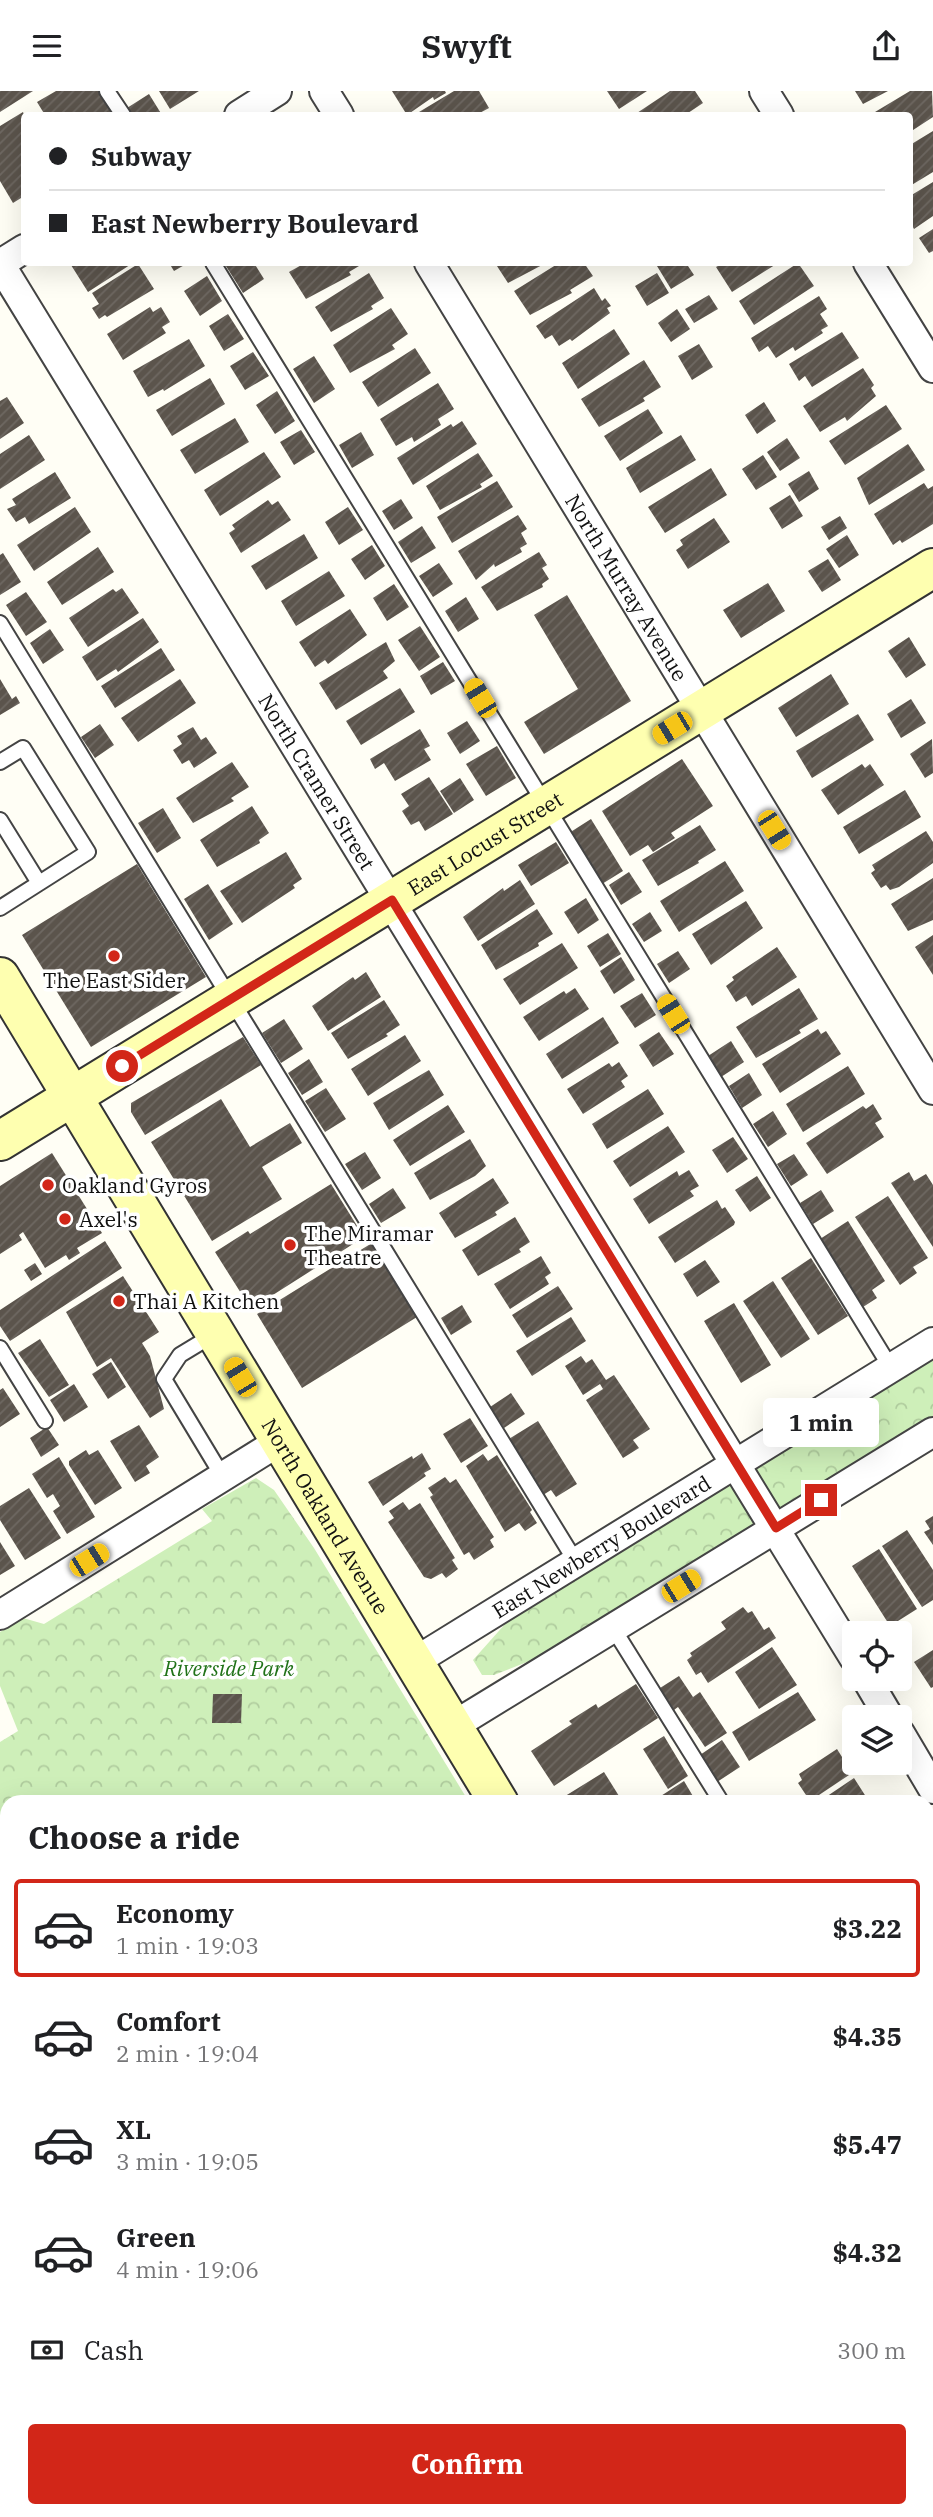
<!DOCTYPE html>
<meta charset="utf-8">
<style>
body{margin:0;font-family:"IBM Plex Serif",serif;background:#f6f6f6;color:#202124;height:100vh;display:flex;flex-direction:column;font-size:26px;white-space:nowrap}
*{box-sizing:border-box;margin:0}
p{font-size:23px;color:#757577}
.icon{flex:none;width:38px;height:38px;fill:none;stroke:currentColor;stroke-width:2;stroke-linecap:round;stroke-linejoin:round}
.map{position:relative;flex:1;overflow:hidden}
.drawer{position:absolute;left:0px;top:1704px;width:934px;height:723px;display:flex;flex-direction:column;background:#fff;border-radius:21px 21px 0 0;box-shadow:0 7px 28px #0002}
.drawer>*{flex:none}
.guide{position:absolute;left:21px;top:21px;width:892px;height:154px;border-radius:7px;box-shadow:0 7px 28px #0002;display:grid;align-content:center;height:154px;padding:0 28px;background:#fff}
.fabs{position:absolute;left:842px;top:1530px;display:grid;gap:14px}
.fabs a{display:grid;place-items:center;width:70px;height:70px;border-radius:7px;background:#fff;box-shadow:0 7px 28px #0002;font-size:35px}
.end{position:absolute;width:32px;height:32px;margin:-16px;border:9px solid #d22618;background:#fff;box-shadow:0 0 0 4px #fff}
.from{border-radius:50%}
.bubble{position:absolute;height:49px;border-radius:7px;background:#fff;box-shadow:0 7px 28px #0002;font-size:23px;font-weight:700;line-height:49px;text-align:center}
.car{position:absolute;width:21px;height:42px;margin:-21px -10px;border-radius:9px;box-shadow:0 0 5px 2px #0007;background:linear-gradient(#f5c518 24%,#345 0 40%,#f5c518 0 76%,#345 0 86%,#f5c518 0)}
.guide b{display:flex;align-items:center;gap:24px;height:66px;font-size:26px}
.guide b+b{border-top:2px solid #e0e0e0}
.guide i{width:18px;height:18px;background:#202124}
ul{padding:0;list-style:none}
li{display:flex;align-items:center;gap:21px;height:98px;margin:0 14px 10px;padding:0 14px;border:4px solid transparent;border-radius:7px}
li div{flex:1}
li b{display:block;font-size:26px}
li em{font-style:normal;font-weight:700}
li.current{border-color:#d22618}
li>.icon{width:63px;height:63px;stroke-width:1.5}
h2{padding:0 28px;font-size:32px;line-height:84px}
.pay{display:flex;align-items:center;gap:18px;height:77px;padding:0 28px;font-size:26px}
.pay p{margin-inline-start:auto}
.cta{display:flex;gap:14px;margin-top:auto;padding:14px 28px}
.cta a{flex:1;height:80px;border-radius:7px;background:#d22618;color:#fff;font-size:28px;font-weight:700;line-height:80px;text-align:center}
header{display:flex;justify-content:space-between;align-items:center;height:91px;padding:0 28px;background:#fff;font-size:32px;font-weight:700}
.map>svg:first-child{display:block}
</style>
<header><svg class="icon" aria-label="menu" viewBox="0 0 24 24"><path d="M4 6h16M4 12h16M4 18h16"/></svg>Swyft<svg class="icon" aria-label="share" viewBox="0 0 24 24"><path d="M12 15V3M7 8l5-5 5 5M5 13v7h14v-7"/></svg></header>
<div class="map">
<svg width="933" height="2426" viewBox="0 0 933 2426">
<defs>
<pattern id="park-crowns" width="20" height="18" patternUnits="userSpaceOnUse" patternTransform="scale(1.75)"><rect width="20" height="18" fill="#ceefb9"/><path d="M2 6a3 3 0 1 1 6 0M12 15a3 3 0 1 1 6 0" fill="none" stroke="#b0cc9e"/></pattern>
<pattern id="building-hatch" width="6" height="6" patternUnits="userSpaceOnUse" patternTransform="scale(1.75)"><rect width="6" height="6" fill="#5b544c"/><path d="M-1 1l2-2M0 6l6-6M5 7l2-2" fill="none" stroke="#6e6862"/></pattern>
</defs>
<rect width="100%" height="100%" fill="#fffef5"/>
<path fill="url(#park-crowns)" d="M933,1269V1328L555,1560L494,1584H482L473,1569L506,1532Z
M256,1387L274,1399L314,1457L469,1711L7,1712V2420H476L480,2426H0V1651L18,1640L0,1595V1541L23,1527L44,1533L212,1430L202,1418Z"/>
<path fill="#e2f5cc" d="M0,1724H7V2068L0,2066Z
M0,2164L7,2172V2224L0,2216Z
M0,2260L7,2268V2356L0,2362Z
M324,2420H358L362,2426H315Z
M371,2420H419L423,2426H374Z"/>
<path fill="url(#building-hatch)" d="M0,0H33L0,21Z
M56,0H100L113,24H45L37,11Z
M159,0H199L170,18Z
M392,0H445L446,2L434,9L433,6L407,24Z
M454,0H479L489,17L476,24H414Z
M607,0H647L619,18Z
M670,0H695L703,12L685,24H634Z
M855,0H888L863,13Z
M910,0H932L933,26L910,41V24H870Z
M149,3L162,24H132L127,17Z
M23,21L24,24V114L21,107L13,112L0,90V35Z
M933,40V81L910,95V54Z
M933,91V125L914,138L910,131V105Z
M933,138V160L929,162L919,147Z
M75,172H133L88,201L71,174Z
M169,172H188L174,180Z
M224,172H254L264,188L243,202Z
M305,172H364L349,181L351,184L306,208L289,181Z
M495,172H546L508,192Z
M559,172H584L593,185L570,199L572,202L530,224L514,200Z
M663,172H686L694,184L671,198L657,175Z
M723,172H778L732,201L716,176Z
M798,172L814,195L754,234L739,210Z
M138,173L154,198L107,226L105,224L99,228L92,217L99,213L92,202Z
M369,182L384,207L371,215L373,218L331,241L315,216Z
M657,182L669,202L647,215L635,195Z
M207,185L222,210L200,225L184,200Z
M594,197L602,210L605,207L611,215L607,217L610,222L572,250L570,248L559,255L552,244L545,248L536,235Z
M709,204L718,218L694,232L685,218Z
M819,205L827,218L820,223L828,235L821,239L823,242L795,260L793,256L776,267L768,255L759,261L751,247Z
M150,216L153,221L161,216L170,231L162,236L166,242L123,269L107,243Z
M391,217L408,243L392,254L395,258L350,282L333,254Z
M677,218L690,238L671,251L658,232Z
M228,223L244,248L224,260L209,235Z
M614,238L630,263L578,298L562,272Z
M842,241L859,267L812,296L805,285L799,290L789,273Z
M189,248L205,275L164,300L163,298L148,306L133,280Z
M699,253L713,276L692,289L678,265Z
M415,257L431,282L378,316L362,291Z
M253,261L269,285L245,299L230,275Z
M314,265L335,298L314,312L293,278Z
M644,269L661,296L643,307L645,310L599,336L581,308Z
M863,277L874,294L871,297L876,305L847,330L845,326L820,341L803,315Z
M210,287L225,313L172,345L156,319Z
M438,292L454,318L438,328L441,334L414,351L412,346L396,355L380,328Z
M277,300L295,330L275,343L256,314Z
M7,306L24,332L0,348V310Z
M764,311L776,330L757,343L745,324Z
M886,314L902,338L845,374L829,350Z
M648,318L663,342L620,370L604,345Z
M235,327L249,351L195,383L180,359Z
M462,330L477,353L413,394L397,367L451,333L453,336Z
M301,339L315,361L294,374L280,351Z
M361,341L374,364L352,377L339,354Z
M29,344L45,369L0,398V363Z
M681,344L696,369L640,402L626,377Z
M787,347L800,367L780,380L767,361Z
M908,353L925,379L869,414L857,387Z
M264,361L281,386L220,425L204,399Z
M478,362L493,385L480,393L482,396L440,419L426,395Z
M763,364L777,386L756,399L742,378Z
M711,377L727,404L665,442L648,416Z
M809,380L819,398L799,411L788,393Z
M55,381L71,407L29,433L25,426L16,431L7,418L16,414L12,408Z
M497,390L513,416L452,452L437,426Z
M924,392L928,398L933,395V433L902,452L900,449L893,454L874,423Z
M790,404L803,425L782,438L769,417Z
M401,408L413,427L394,439L382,420Z
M268,409L272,414L278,410L291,429L241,462L229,442L235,438L232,434Z
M75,416L91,441L34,480L17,454Z
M348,416L363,439L339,454L325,431Z
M518,424L527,438L521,442L527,453L520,457L522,461L495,476L494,473L476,489L458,460Z
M840,425L847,437L829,449L821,436Z
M714,427L730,451L688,478L676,459L683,454L680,449Z
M422,435L436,457L411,472L398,451Z
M304,443L318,467L266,499L251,475Z
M847,444L859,464L839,477L826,458Z
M372,454L385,475L365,489L351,468Z
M98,456L114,481L62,514L47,491Z
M539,461L547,474L542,477L549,488L542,493L543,496L497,520L481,496Z
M3,462L21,491L0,504V464Z
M828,468L841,489L822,501L808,480Z
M439,472L453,493L433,506L419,485Z
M329,480L345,505L296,535L281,510Z
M768,492L785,520L741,547L723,519Z
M394,493L409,516L387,530L373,507Z
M122,497L139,522L88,556L69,527L113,498L116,501Z
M26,501L47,531L26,545L6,514Z
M567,504L631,610L544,663L524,631L578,598L534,524Z
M466,506L479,528L458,541L445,520Z
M350,518L367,544L328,573L325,569L315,576L299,551Z
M143,527L159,551L118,581L116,578L97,590L82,566Z
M420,535L440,566L419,580L398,549Z
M50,538L64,559L43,573L30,552Z
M909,546L926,574L906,587L888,560Z
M386,551L395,570L383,580L388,587L336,619L319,592Z
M161,557L175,579L115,617L101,595Z
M443,571L455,590L431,604L420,585Z
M831,583L849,613L796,646L778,617Z
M0,588L12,608L16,605L20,612L0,624Z
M180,588L196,612L138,651L121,627Z
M400,597L415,621L361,654L346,630Z
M911,608L926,632L901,647L887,623Z
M858,623L874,649L812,687L796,660Z
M467,630L480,650L460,663L447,642Z
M100,633L114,654L95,667L81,646Z
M193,636L201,649L206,646L217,662L194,677L189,669L182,673L173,659L182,653L177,645Z
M420,638L430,655L424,658L431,669L395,690L384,672L375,678L370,668Z
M932,648L933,682L925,687L910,663Z
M497,655L516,687L486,705L466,673Z
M682,668L713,715L671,742L675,747L653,761L648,754L630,765L602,720Z
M232,671L249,696L231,707L234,710L193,732L176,707Z
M862,673L865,677L870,673L884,694L838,724L821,699Z
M429,686L453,723L425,740L419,730L411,734L402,720L409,715L401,703Z
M460,687L474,709L454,722L440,700Z
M905,699L921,726L859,763L843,736Z
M252,715L269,742L259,749L260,752L217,776L200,749Z
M163,717L181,747L157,762L138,732Z
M591,728L623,780L602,793L569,742Z
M700,734L716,759L698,770L699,772L658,795L642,769Z
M926,740L933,751V772L899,796L890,799L886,794L881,797L871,782L875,779L872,774Z
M556,751L569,772L531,795L518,774Z
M286,761L302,788L293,794L295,797L242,832L220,800Z
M725,770L744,800L679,841L660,810Z
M137,773L206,886L91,956L22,844Z
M629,781L642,801L621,814L609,794Z
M933,787V829L908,840L891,813Z
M520,789L535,813L478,850L463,826L503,797L504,800Z
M208,793L233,833L209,849L184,808Z
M586,807L599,829L578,843L564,821Z
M746,810L763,837L711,874L692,843Z
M537,818L553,843L538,852L539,855L496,879L481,854Z
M650,821L662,840L644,851L632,833Z
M608,842L621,863L600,876L587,855Z
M933,844V884L915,856Z
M562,852L578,877L520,914L503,888Z
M777,856L797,886L752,915L746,905L736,911L726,895L734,889L732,886Z
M678,860L690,878L669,892L657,873Z
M621,866L635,889L614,903L600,880Z
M366,881L381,906L328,940L312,915L353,886L355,889Z
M575,897L589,918L539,950L523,926L564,900L566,903Z
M799,897L818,928L799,939L801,942L756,967L736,936Z
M642,902L656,924L635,937L620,915Z
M384,909L400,934L386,943L388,945L348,968L331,942Z
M603,926L619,952L562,988L546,963Z
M284,928L303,958L281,972L262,942Z
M818,938L821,943L826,940L841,963L780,1002L762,973Z
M659,941L674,963L653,976L639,954Z
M405,944L421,970L368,1005L351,978Z
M243,946L261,974L145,1044L131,1021V1012Z
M731,950L744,971L721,986L708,965Z
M309,968L323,991L302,1004L288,982Z
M619,971L628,985L621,990L625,996L583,1023L567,998L609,972L612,976Z
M848,975L865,1003L803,1041L786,1013Z
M429,979L444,1004L389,1039L373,1012Z
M749,982L762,1004L742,1017L729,995Z
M326,997L346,1028L325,1041L305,1010Z
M648,998L664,1023L607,1058L592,1033Z
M221,1008L250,1056L290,1032L302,1052L262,1076L282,1108L212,1150L151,1051Z
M873,1013L882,1028L875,1032L884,1046L827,1083L806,1052L863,1015L866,1018Z
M448,1014L465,1041L410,1075L393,1049Z
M773,1020L787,1043L768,1056L753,1033Z
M668,1035L685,1061L630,1096L613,1070Z
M733,1046L748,1068L727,1082L712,1059Z
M470,1048L486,1075L475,1085L430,1109L414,1082Z
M365,1061L381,1087L362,1099L345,1073Z
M52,1062L102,1142L77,1157L80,1162L69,1169L66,1164L45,1177L23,1141L19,1144L22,1149L0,1163V1095Z
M794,1063L808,1084L791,1095L777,1073Z
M689,1079L699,1095L690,1100L694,1105L649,1133L633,1108L677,1080L679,1085Z
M909,1081L914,1090L926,1083L933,1094V1156L891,1092Z
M757,1085L771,1107L750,1121L735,1099Z
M493,1087L509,1112L495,1121L497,1124L455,1147L439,1122Z
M331,1093L364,1146L251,1218L215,1161L248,1140L250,1143Z
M393,1097L406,1117L381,1132L369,1113Z
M821,1099L834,1120L813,1133L800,1112Z
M888,1105L928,1167L913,1176L917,1182L900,1194L855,1126Z
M717,1109L722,1118L725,1116L735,1131L734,1134L675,1172L658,1146Z
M515,1126L530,1151L519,1158L521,1161L478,1185L462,1159Z
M848,1130L885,1190L872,1199L877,1207L863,1216L820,1148Z
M105,1150L122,1177L10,1250L0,1235V1219Z
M372,1152L417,1226L302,1297L257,1223Z
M541,1165L551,1182L545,1186L549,1193L510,1218L494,1193Z
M811,1167L848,1225L818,1244L781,1187Z
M705,1169L720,1191L697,1206L683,1183Z
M35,1172L42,1183L31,1190L24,1179Z
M123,1185L159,1241L142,1252L150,1265L164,1318L150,1327L111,1267L97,1276L66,1221Z
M773,1190L810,1248L781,1267L743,1210Z
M558,1195L573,1218L527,1247L512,1224Z
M734,1212L771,1274L741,1292L704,1230Z
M462,1214L472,1231L451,1244L441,1227Z
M571,1226L586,1250L532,1285L516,1260Z
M40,1248L69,1294L49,1306L18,1262Z
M581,1265L586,1272L592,1268L606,1289L614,1284L650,1338L633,1349L639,1357L623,1367L586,1309L603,1298L600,1293L583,1304L565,1275Z
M111,1271L126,1296L108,1308L92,1283Z
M74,1293L88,1316L64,1331L50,1309Z
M3,1297L20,1323L0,1336V1299Z
M511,1302L525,1323L504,1337L490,1316Z
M470,1327L488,1355L461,1372L443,1343Z
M538,1330L577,1393L556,1406L551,1399L543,1404L507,1349Z
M139,1334L159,1366L146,1375L150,1382L135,1391L110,1350Z
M47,1336L59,1354L41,1366L30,1347Z
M86,1359L89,1364L98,1359L122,1397L95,1414L69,1374V1370Z
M422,1362L431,1378L424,1382L426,1385L383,1415L368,1391L412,1365L413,1368Z
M483,1363L488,1370L497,1364L532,1419L530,1421L537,1432L525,1440L519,1432L505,1441L466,1375Z
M59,1366L95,1426L67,1443L53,1420L60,1415L53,1403L47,1407L32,1383Z
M445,1386L450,1392L456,1388L494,1446L490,1449L494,1456L474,1469L469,1461L464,1464L430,1406L433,1404L428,1397Z
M29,1397L61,1447L25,1469L0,1429V1415Z
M403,1411L409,1419L420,1412L455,1467L452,1469L458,1478L446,1487L442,1482L431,1488L424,1486L388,1431L394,1427L389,1420Z
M933,1425V1454L924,1441L930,1438L925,1430Z
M907,1439L933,1479V1509L922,1516L882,1455Z
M0,1451L15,1475L0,1484Z
M879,1458L917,1518L890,1535L852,1475Z
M743,1516L748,1522L752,1520L764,1539L769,1536L776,1547L708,1592L701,1581L696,1584L687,1569L692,1565L690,1562L726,1538L721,1531Z
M772,1556L797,1594L759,1618L735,1581Z
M933,1559V1596L931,1597L914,1571Z
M679,1585L693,1606L700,1601L727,1642L705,1656L678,1616L674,1619L660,1597Z
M636,1593L658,1627L554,1695L531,1660L572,1633L569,1630L596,1613L598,1617Z
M798,1601L816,1629L749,1670L732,1641Z
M213,1603H242L241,1632H212Z
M664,1645L688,1685L668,1698L643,1658Z
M722,1649L740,1676L717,1691L700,1664Z
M837,1658L852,1682L810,1710L798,1692L802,1689L799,1683Z
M604,1681L619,1705L609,1712H565L562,1707Z
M854,1687L870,1712H817Z
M684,1690L697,1712H650Z
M928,1800L933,1808V1819L929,1821L933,1834L928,1838Z
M933,1861V1901L928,1904V1864Z
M933,1932V2037L928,2028V1936Z
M933,2105V2144L928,2135V2117L933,2114L929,2108Z
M731,2420H824L815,2426H726Z
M846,2420H855L858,2426H836Z"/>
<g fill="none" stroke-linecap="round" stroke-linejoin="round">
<g stroke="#444" stroke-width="18">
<path id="lane" d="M107,0L123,24
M213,172L891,1277
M0,532L576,1471
M0,671L23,657L88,761L0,817
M0,729L39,792
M213,1244L180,1264L164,1288L223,1386
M0,1257L45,1330
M613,1537L722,1712
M928,2038L933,2047
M710,2420L713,2426"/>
</g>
<g stroke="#444" stroke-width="32">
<g id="street">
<path d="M324,0L339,24"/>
<path d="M764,0L779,24"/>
<path d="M239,24L277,0"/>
<path id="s1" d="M429,172L933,999"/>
<path d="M868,172L933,277"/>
<path id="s2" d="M0,173L854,1567"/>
<path d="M0,173L24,158"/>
<path d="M0,1524L280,1350"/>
<path id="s3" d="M414,1571L933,1251"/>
<path d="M866,1587L889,1626"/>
<path d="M453,1635L933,1341"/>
<path d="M900,1642L933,1698"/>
<path d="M928,2244L933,2240"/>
<path d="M498,2420L501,2426"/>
<path d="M634,2426L643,2420"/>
</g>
</g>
<g stroke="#333" stroke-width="42">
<g id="secondary">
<path id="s4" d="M0,886L499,1712"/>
<path id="s5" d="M0,1050L933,477"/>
<path d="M928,2414L933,2423"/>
</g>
</g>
<use href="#lane" stroke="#fff" stroke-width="14"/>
<use href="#street" stroke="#fff" stroke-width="28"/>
<use href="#secondary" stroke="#feffb0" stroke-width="38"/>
</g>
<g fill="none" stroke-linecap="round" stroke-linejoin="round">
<path stroke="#d22618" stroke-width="9" d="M122,975L392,809L776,1437L821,1409"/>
</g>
<g fill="#d22618" stroke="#fff" stroke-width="2.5">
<circle cx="114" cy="865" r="7"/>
<circle cx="48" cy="1094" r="7"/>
<circle cx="65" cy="1128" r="7"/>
<circle cx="290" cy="1154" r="7"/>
<circle cx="119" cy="1210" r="7"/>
</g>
<g text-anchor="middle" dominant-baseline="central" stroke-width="7" stroke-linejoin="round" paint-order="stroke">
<g font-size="21" fill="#111" stroke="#fff">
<text stroke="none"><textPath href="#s1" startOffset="380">North Murray Avenue</textPath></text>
<text stroke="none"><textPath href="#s2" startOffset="607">North Cramer Street</textPath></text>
<text stroke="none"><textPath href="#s5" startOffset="569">East Locust Street</textPath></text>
<text stroke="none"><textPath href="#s4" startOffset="630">North Oakland Avenue</textPath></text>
<text stroke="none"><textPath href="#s3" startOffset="220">East Newberry Boulevard</textPath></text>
</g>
<g font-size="21" fill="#111" stroke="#fff" text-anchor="start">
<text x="114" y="889" text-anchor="middle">The East Sider</text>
<text x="62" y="1094">Oakland Gyros</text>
<text x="79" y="1128">Axel's</text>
<text x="304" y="1142">The Miramar<tspan x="304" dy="24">Theatre</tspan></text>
<text x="133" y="1210">Thai A Kitchen</text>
</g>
<g font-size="21" font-style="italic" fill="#207218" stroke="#fff">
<text x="229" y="1577">Riverside Park</text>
</g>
</g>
</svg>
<div class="fabs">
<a><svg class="icon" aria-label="locate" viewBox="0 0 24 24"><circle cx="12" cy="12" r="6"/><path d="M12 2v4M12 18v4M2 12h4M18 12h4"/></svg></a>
<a><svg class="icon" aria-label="layers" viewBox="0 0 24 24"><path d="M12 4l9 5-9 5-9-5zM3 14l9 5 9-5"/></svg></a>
</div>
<i class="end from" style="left:122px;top:975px"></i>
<i class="end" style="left:821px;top:1409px"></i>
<div class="bubble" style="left:763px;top:1307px;width:116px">1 min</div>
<i class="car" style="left:480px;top:607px;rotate:329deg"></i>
<i class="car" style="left:672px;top:637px;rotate:239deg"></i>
<i class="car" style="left:774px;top:739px;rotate:148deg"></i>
<i class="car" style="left:673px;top:923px;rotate:328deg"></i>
<i class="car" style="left:240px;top:1286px;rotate:329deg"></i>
<i class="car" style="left:89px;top:1469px;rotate:58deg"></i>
<i class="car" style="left:681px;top:1495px;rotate:58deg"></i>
<div class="guide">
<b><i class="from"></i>Subway</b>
<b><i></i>East Newberry Boulevard</b>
</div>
<section class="drawer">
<h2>Choose a ride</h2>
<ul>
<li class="current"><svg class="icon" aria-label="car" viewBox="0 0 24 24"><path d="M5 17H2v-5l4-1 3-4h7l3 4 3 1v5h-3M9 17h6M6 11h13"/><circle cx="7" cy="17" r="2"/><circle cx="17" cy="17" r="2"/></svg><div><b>Economy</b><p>1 min · 19:03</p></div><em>$3.22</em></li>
<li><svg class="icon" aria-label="car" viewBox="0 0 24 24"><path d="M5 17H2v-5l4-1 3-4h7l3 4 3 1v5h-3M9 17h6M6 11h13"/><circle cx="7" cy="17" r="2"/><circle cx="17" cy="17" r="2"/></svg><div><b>Comfort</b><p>2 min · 19:04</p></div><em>$4.35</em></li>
<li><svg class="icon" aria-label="car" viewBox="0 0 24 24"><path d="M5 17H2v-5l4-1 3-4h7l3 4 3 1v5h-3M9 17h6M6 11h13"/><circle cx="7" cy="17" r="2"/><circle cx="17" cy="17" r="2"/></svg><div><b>XL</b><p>3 min · 19:05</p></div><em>$5.47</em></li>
<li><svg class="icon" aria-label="car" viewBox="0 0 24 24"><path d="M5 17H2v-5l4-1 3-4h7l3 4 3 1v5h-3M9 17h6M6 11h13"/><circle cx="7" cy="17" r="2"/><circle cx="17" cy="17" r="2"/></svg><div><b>Green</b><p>4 min · 19:06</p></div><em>$4.32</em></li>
</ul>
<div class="pay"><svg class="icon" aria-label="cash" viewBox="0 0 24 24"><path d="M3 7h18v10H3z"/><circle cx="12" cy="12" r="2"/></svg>Cash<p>300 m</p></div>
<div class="cta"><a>Confirm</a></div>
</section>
</div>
